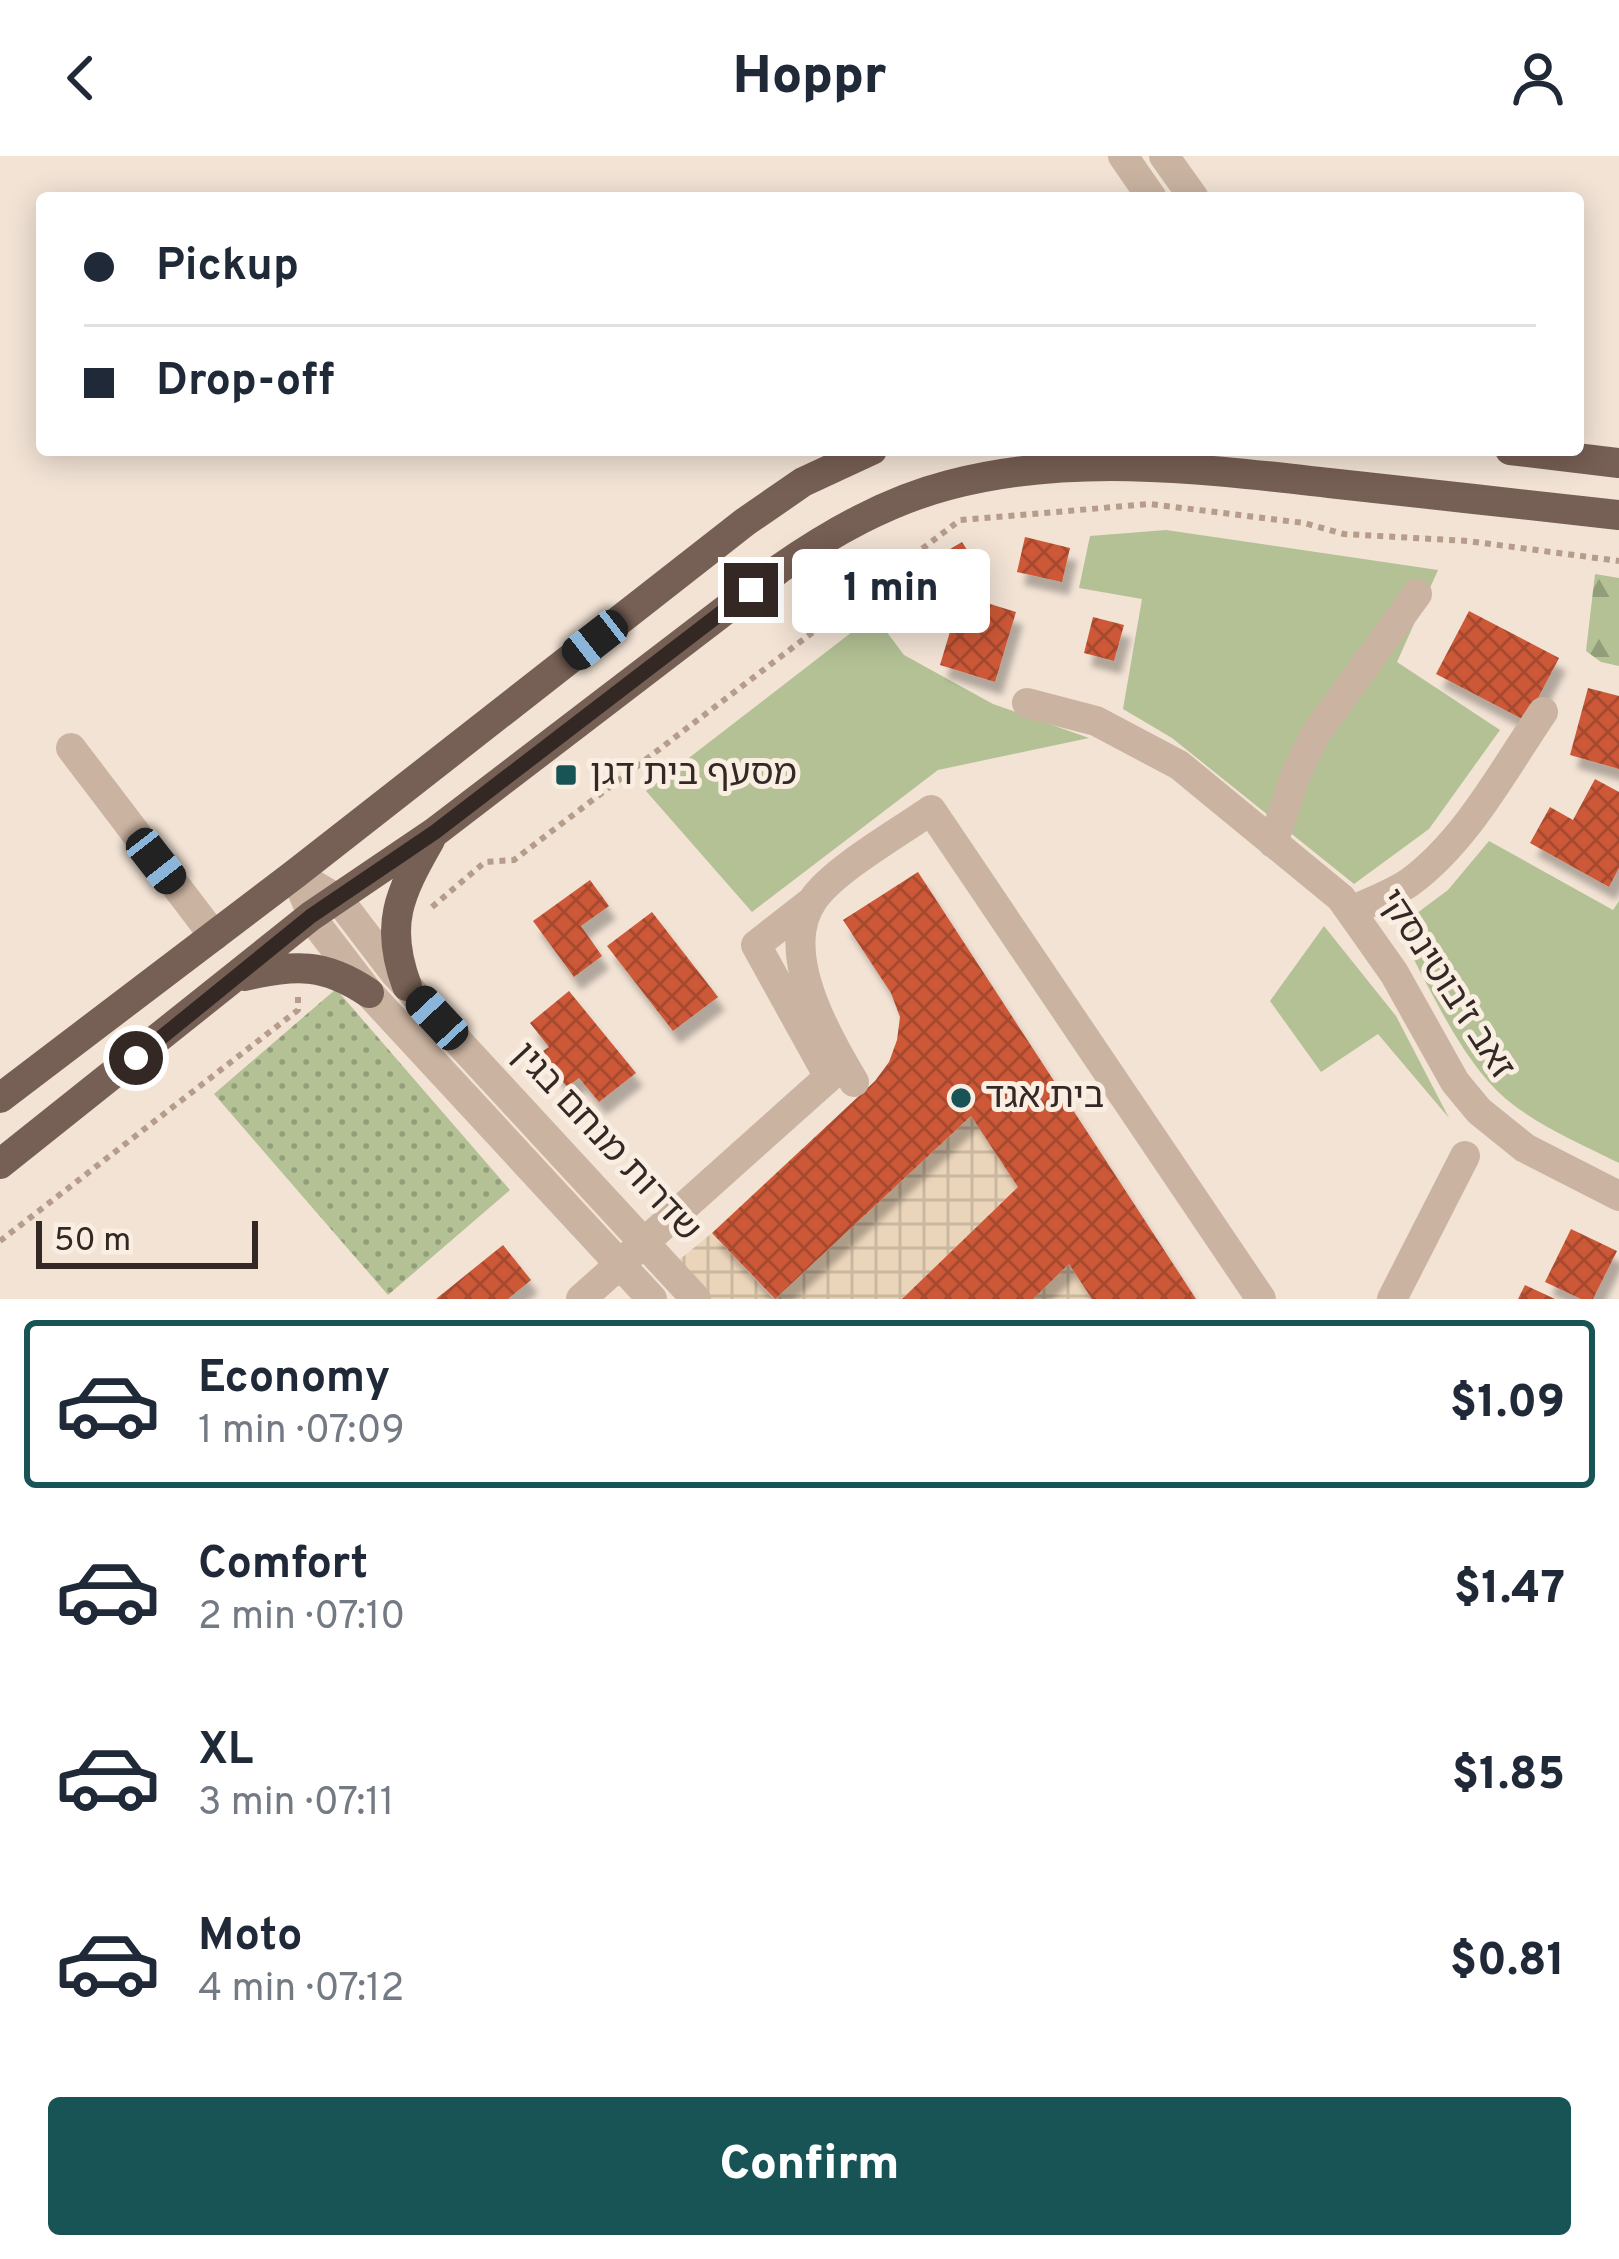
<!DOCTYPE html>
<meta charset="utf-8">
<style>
body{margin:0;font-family:Overpass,"Noto Sans Hebrew",sans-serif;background:#f2f2f3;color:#1f2937;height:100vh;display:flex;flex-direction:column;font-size:45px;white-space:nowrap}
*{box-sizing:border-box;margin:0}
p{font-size:39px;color:#747a83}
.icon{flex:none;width:66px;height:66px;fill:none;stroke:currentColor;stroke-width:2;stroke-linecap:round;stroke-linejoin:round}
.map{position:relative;height:1143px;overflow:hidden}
.side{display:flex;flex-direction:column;background:#fff;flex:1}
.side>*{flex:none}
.guide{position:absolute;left:36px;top:36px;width:1548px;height:264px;border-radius:12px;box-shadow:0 6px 30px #0003;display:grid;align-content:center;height:264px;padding:0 48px;background:#fff}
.scale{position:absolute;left:36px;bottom:30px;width:222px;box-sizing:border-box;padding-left:12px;border:6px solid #332824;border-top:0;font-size:33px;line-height:42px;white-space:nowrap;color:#332824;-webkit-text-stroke:9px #f9eee1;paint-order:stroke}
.end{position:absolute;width:54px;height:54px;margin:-27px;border:15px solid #332824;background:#fff;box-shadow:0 0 0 6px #fff}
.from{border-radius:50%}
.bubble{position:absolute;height:84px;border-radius:12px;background:#fff;box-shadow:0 6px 30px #0003;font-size:39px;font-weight:800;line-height:84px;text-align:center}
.car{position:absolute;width:36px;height:72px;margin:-36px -18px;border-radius:15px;box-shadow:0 0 9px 3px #0007;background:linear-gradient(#222 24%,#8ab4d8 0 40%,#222 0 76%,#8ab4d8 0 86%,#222 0)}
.guide b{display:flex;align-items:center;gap:42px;height:114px;font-size:45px}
.guide b+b{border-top:3px solid #e0e1e3}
.guide i{width:30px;height:30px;background:#1f2937}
ul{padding:21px 0 0;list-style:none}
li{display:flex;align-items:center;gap:36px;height:168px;margin:0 24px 18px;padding:0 24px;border:6px solid transparent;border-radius:12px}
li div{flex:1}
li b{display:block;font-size:45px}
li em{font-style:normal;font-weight:800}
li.on{border-color:#185356}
li>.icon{width:108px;height:108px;stroke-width:1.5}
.action{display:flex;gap:24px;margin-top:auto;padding:24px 48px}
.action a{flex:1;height:138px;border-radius:12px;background:#185356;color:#fff;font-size:48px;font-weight:800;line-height:138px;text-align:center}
header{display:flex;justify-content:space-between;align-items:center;height:156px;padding:0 48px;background:#fff;font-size:54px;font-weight:800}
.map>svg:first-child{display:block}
</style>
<header><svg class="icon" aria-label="back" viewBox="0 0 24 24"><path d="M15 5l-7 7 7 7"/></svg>Hoppr<svg class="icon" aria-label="person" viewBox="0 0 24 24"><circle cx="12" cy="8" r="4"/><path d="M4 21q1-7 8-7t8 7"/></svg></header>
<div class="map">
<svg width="1619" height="1143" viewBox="0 0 1619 1143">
<defs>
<pattern id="forest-firs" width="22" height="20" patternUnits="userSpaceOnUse" patternTransform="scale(3)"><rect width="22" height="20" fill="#b3c195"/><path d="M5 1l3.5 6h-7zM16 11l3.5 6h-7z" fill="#929d79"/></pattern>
<pattern id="park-dots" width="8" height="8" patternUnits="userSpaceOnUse" patternTransform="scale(3)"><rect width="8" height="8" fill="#b3c195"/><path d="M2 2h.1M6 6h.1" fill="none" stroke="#929d79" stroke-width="1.8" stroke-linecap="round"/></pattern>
<pattern id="plaza-grid" width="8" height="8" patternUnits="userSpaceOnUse" patternTransform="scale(3)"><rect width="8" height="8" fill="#ebd5ba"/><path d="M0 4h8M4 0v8" fill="none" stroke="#cab7a0"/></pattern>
<pattern id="building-cross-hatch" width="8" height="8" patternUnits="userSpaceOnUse" patternTransform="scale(3)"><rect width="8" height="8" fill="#cc5938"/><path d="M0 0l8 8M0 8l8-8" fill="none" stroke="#a64a2f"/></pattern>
<filter id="shadow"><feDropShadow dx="7" dy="13" stdDeviation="3" flood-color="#0004"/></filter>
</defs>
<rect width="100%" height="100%" fill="#f2e3d5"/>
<path fill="#b3c195" d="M1166,374L1438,414L1397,506L1500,574L1429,673L1354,728L1172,582L1123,553L1142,443L1079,432L1090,380Z
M874,459L904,499L993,548L1089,582L938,614L752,756L646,635Z
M1489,685L1613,754L1619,745V1007C1581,988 1540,971 1506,943C1460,904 1427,825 1397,772L1448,734Z
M1324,770L1396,860L1449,962L1378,878L1321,916L1270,845Z"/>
<path fill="url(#forest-firs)" d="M1595,418L1619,422V510L1601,506L1586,495Z"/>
<path fill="url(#park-dots)" d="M336,833L510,1034L388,1139L214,938Z"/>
<path fill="url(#plaza-grid)" d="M971,960L1018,1031L902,1143H775Z
M712,1077L773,1143H696L668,1113Z
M1069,1108L1092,1143H1033Z"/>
<path fill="url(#building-cross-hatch)" filter="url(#shadow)" d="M1025,381L1070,392L1062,426L1017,416Z
M962,386L976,408L950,423L937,401Z
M961,439L1016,456L995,526L940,509Z
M1469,455L1559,502L1526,565L1436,518Z
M1093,461L1124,469L1114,505L1084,497Z
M1588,532L1619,540V613L1570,599Z
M1595,623L1619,636V712L1609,731L1530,687L1550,651L1573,664Z
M918,716L1196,1143H1092L1069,1108L1033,1143H902L1018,1031L971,960L775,1143L712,1077L875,925L889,906L897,884L900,861L891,837L843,764Z
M590,724L609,750L581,770L602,800L574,821L533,765Z
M652,756L718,841L673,875L607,790Z
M569,835L636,917L599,946L579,922L567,931L540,897L549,891L530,867Z
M1571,1073L1617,1095L1593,1143H1581L1545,1126Z
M503,1089L531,1124L508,1143H436Z
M1525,1129L1555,1143H1518Z"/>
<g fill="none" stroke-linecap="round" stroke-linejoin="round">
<path stroke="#b59c8b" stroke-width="6" stroke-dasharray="6 6" stroke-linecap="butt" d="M432,751L485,706L514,704L960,364L1150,348L1304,367L1344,378L1468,385L1619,405
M0,1085L298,854V839"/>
<path stroke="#cab3a1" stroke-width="30" d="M1123,0L1152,42
M1164,0L1194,42
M1027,547L1096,565L1179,609L1341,742L1394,817L1455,926L1479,955L1525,992L1619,1040
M71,592L214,780
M1273,687L1295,620L1316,577L1417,438
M295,718L339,744L394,816L696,1143
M302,735L317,769L369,837L652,1143
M1351,755C1370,746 1393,738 1410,726C1467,684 1504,613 1543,556
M854,926C827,881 777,795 813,744C833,714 900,676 931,654L1261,1143
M581,1143L829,921L756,789L811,746
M1392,1143L1465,1000"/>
<path stroke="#765f54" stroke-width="30" d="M1510,294L1619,307
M244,820C296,809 323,806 369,837
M407,830C384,769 399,738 430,684
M0,942L295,718L745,366L803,326L872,294
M0,1008L311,760L435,676L779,413C831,377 887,345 949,329C1073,296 1204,313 1329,327C1426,338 1522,348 1619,359"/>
</g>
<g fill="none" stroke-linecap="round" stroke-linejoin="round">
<path stroke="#332824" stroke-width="15" d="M136,902L311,760L435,676L751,434"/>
</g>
<g fill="#185356" stroke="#f9eee1" stroke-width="4.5">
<rect x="554" y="607" width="24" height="24" rx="6"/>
<circle cx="961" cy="942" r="12"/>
</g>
<g text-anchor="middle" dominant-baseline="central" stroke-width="10" stroke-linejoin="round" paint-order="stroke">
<g font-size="36" fill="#332824" stroke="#f9eee1" text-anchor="start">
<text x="590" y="619">מסעף בית דגן</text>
<text x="985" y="942">בית אגד</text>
</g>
<g font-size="36" fill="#332824" stroke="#f9eee1">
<text transform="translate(1445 829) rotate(57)">זאב ז'בוטינסקי</text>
<text transform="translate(605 987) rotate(47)">שדרות מנחם בגין</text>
</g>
</g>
</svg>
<div class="scale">50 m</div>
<i class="end from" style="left:136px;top:902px"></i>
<i class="end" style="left:751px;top:434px"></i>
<div class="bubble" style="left:792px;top:393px;width:198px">1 min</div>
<i class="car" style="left:595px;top:484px;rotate:232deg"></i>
<i class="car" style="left:156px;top:705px;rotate:142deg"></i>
<i class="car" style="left:437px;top:862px;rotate:317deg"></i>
<div class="guide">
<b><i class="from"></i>Pickup</b>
<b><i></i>Drop-off</b>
</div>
</div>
<section class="side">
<ul>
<li class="on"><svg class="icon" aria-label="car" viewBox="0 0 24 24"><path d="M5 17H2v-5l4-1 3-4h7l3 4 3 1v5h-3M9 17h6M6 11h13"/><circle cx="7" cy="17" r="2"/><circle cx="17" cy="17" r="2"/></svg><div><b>Economy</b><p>1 min · 07:09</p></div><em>$1.09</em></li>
<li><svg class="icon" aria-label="car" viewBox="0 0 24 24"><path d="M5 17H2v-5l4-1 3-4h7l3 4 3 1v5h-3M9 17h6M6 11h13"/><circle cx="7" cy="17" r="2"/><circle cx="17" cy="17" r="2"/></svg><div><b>Comfort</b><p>2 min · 07:10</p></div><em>$1.47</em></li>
<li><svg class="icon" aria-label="car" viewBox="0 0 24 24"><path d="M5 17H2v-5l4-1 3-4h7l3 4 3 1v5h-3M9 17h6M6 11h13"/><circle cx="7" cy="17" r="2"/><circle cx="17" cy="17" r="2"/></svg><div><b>XL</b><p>3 min · 07:11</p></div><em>$1.85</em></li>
<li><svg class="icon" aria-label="car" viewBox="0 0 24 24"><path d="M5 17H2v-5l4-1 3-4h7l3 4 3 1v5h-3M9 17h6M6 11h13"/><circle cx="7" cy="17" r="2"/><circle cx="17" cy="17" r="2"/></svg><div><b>Moto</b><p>4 min · 07:12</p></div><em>$0.81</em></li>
</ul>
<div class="action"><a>Confirm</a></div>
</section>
